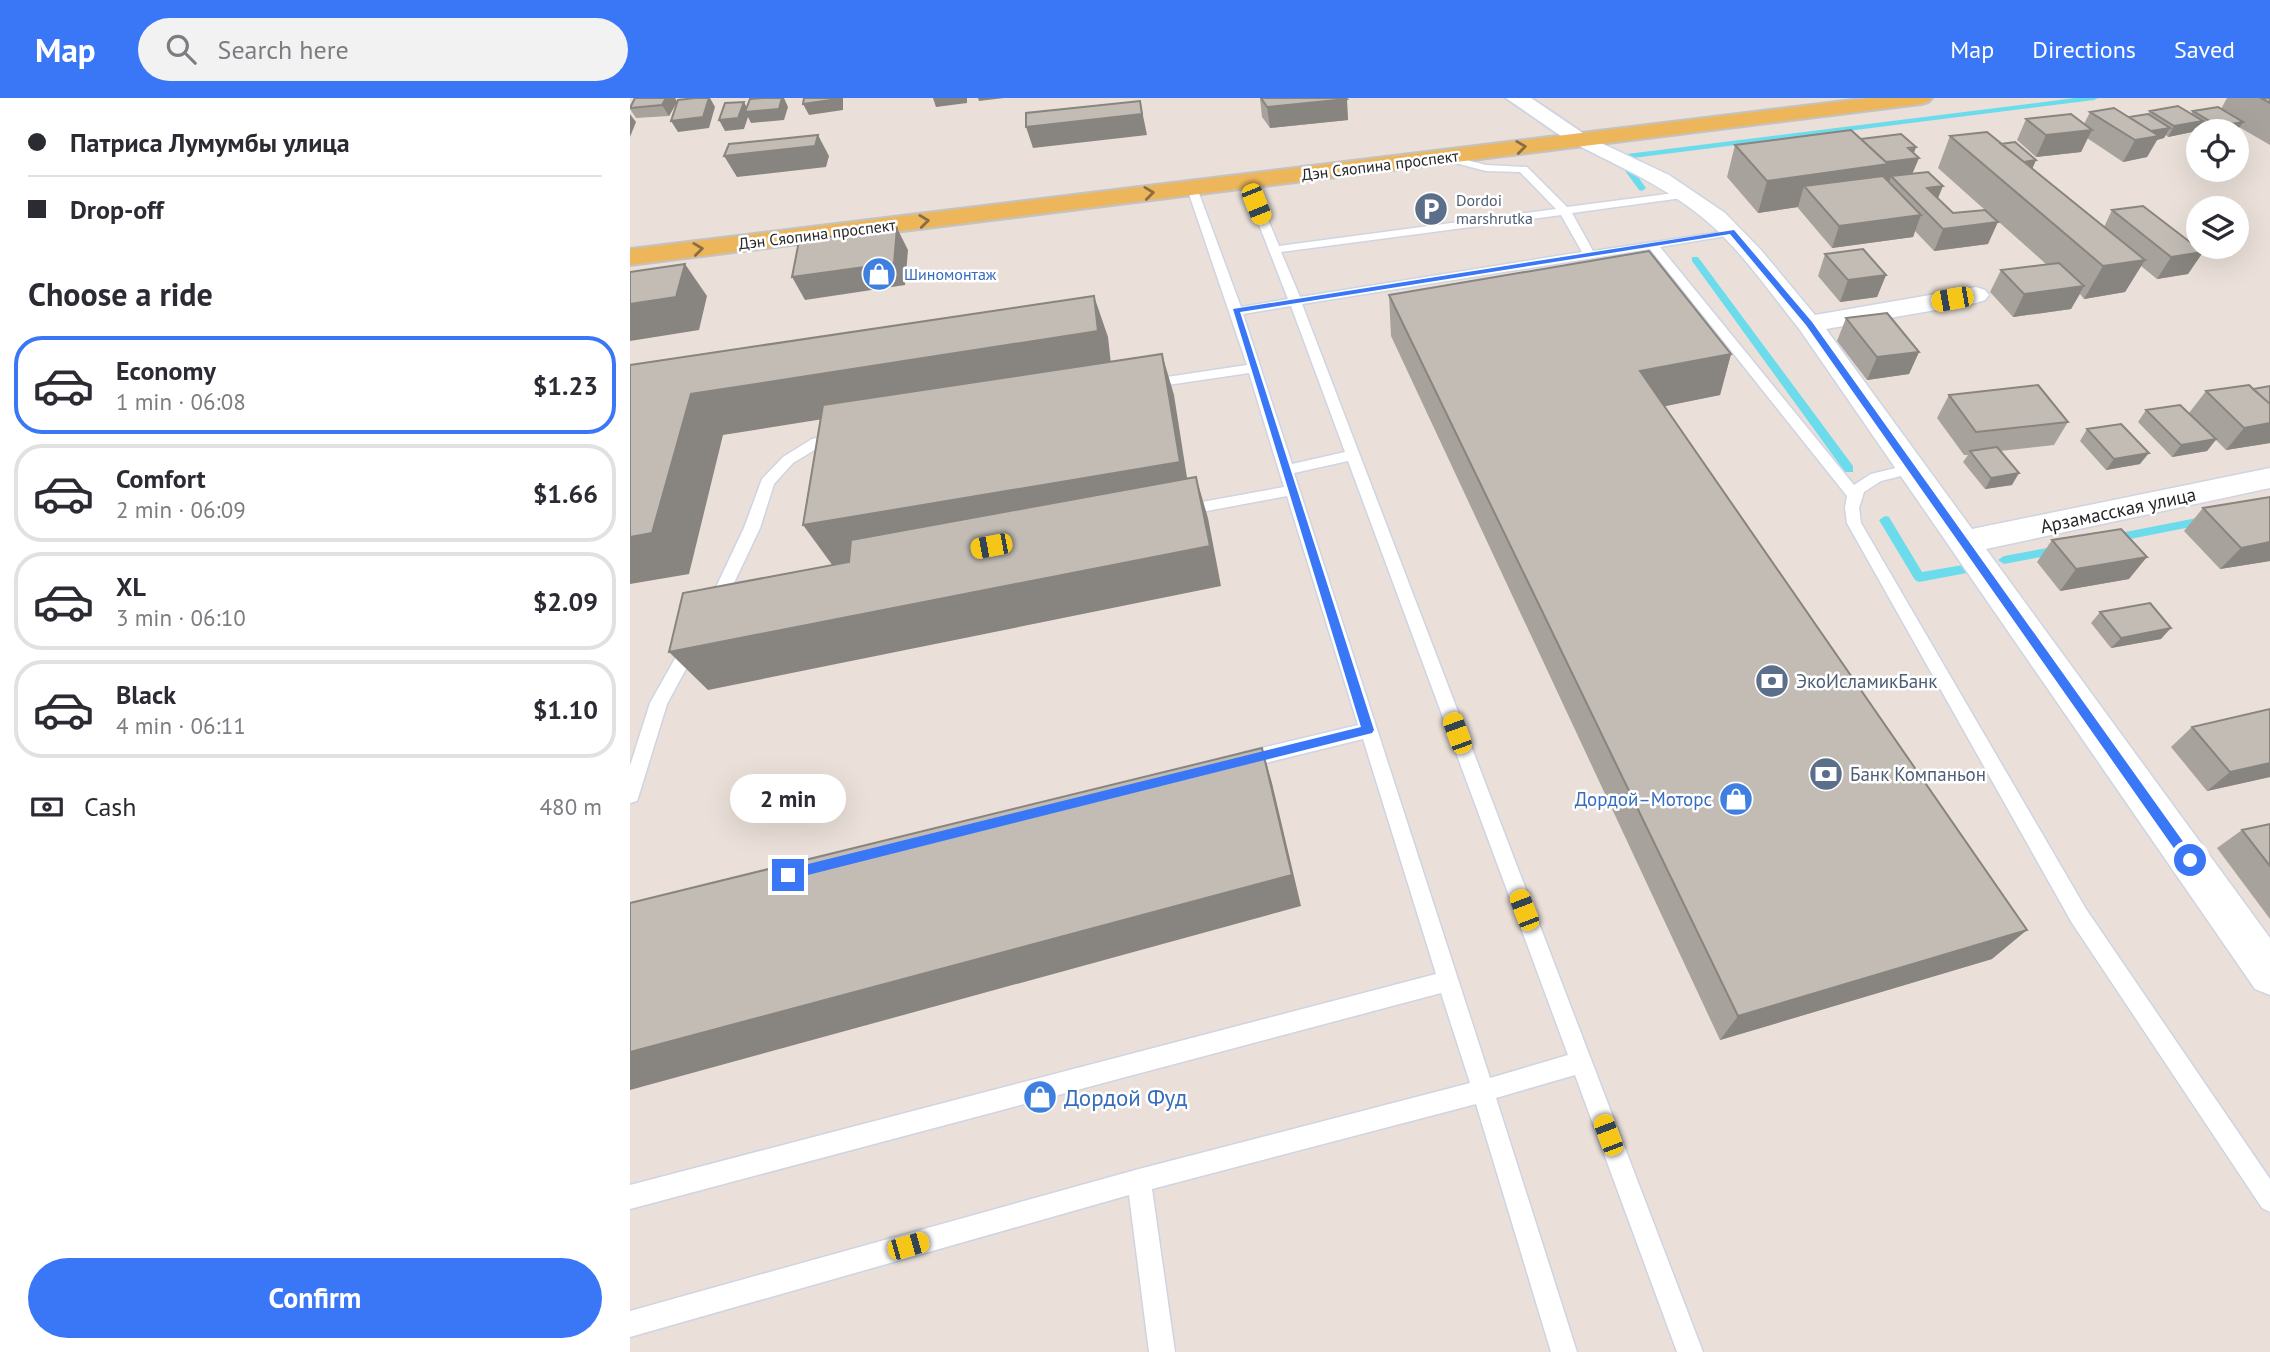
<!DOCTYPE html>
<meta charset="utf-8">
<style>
body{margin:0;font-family:"PT Sans",sans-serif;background:#f2f2f3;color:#2b2b33;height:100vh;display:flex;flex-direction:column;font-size:26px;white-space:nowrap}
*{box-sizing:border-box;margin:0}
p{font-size:23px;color:#7c7c81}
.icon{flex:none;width:38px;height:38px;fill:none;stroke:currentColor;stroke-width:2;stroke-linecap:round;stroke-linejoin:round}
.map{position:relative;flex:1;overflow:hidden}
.sheet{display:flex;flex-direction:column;background:#fff;width:630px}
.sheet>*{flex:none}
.top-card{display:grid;align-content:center;height:154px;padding:0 28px;background:#fff}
.buttons{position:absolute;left:1556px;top:21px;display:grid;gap:14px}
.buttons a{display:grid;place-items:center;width:63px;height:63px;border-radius:50%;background:#fff;box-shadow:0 7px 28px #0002;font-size:35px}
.end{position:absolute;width:32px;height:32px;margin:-16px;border:9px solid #3a77f6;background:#fff;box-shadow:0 0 0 4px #fff}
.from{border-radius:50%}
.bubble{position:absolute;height:49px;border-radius:24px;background:#fff;box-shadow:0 7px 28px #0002;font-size:23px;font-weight:700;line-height:49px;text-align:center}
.car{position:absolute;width:21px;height:42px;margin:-21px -10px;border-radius:9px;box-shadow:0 0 5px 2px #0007;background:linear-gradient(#f5c518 24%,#345 0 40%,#f5c518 0 76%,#345 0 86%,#f5c518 0)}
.top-card b{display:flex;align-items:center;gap:24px;height:66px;font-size:26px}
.top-card b+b{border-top:2px solid #e1e1e2}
.top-card i{width:18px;height:18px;background:#2b2b33}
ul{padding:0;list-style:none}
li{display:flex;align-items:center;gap:21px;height:98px;margin:0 14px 10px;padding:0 14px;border:4px solid #e1e1e2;border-radius:28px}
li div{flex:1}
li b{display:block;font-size:26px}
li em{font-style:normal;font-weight:700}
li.current{border-color:#3a77f6}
li>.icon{width:63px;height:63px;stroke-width:1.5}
h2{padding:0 28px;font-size:32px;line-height:84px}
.pay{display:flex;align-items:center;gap:18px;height:77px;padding:0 28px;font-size:26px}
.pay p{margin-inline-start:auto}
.cta{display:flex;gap:14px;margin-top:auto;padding:14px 28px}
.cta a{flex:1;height:80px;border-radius:42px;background:#3a77f6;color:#fff;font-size:28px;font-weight:700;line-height:80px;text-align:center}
header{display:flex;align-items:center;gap:42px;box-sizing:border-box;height:98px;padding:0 35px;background:#3a77f6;color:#fff}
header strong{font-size:33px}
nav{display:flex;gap:38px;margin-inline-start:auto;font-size:24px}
.search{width:490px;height:63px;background:#f2f2f3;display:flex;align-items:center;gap:18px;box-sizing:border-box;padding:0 24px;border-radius:38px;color:#7c7c81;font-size:26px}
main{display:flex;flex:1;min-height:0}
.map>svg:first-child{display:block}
</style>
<header>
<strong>Map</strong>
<div class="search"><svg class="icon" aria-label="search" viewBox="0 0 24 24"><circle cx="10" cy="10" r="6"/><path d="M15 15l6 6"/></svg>Search here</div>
<nav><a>Map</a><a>Directions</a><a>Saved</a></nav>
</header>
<main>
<section class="sheet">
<div class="top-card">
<b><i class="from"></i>Патриса Лумумбы улица</b>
<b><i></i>Drop-off</b>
</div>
<h2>Choose a ride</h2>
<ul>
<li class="current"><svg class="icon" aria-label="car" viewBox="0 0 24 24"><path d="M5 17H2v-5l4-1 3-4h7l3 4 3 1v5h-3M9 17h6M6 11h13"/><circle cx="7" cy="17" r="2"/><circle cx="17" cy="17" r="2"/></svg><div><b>Economy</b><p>1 min · 06:08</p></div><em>$1.23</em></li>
<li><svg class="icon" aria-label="car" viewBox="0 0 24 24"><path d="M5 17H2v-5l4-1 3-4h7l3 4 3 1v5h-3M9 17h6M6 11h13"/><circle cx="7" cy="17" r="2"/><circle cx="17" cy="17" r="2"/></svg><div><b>Comfort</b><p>2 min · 06:09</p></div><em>$1.66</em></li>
<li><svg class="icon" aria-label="car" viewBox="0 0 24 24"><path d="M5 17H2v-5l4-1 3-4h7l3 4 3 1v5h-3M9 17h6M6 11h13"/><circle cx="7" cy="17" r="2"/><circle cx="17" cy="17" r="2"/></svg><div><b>XL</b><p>3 min · 06:10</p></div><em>$2.09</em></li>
<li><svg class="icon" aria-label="car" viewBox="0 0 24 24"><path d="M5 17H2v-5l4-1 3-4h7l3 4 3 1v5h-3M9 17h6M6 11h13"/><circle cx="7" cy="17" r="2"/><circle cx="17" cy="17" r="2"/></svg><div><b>Black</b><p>4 min · 06:11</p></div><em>$1.10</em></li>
</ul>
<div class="pay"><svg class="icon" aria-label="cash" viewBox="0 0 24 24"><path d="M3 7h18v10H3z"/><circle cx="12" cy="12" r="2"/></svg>Cash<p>480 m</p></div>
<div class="cta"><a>Confirm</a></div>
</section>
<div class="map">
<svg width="1640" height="1254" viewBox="0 0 1640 1254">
<rect width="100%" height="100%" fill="#eae0d9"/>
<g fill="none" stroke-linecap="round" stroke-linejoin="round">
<path fill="#6cdcec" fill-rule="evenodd" d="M1445,0H1468L1464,2L995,61L1016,90L1012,93L1009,92L985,59L989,57Z
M1062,159H1068L1223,368V374H1215L1062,163Z
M1255,418L1259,419L1292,474L1333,467L1337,469L1339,472L1337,475L1289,484L1285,482L1249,422Z
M1577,418L1583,422L1581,425L1480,445L1474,441L1480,437Z
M1433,447L1437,448L1439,451L1437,454L1374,466L1368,462L1374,458Z"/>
<g stroke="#ced4e1" stroke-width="3">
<path id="lane" d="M814,56L856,67L897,69L937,109L1052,94L1057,97L1052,100L942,115L963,153L1106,132V136L1102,137L1030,149L1224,387L1241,376L1282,366L1287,368V374L1251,383L1234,394L1229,410L1231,425L1456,811L1640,1081V1114L1632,1110L1442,825L1217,425L1215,410L1217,398L1020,151L672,206L1073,1254H1047L945,977L866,1000L947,1254H921L846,1006L522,1091L545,1254H519L499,1097L0,1239V1213L509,1071L840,985L811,895L0,1111V1087L806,876L733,641L611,671L605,668L602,663L605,658L611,655L728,627L657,398L550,418L543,413L550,408L654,389L619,275L517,290L510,286L517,282L617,267L557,90L558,88L567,90L611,209L658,201L612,83L613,81L622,83L649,148L926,111L890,74L856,73L810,61L809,59ZM931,117L952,154L670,199L651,154ZM661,208L715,354L662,366L613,216ZM718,363L938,957L860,980L664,375Z
M210,335L215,336V342L191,348L163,365L144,386L130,430L94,506L86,512L80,510L78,506L114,430L132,381L153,359L182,341Z
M62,539L70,545L37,606L9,697L7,703L0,705V668L20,605L56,541Z"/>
</g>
<g stroke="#ced4e1" stroke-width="3">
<path id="street" d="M952,36L1039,77L1095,115L1131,152L1185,217L1346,189L1355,192L1359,197L1355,202L1346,205L1196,231L1342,431L1640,370V390L1356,451L1640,840V897L1625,891L1170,232C1141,196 1114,156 1079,125C1040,91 991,69 945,46L941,42L945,38Z"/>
</g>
<g stroke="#ced4e1" stroke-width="4">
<path id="secondary" d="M876,0H901L963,42L960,47H944Z"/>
</g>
<g stroke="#c3c3c3" stroke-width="4">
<path id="primary" d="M1239,0H1302L1298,4L1291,6L0,167V151Z"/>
</g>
<use href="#lane" fill="#fff" fill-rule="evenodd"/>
<use href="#street" fill="#fff" fill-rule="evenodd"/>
<use href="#secondary" fill="#fff" fill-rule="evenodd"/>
<use href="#primary" fill="#edb65b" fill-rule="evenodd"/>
</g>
<path fill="#a7a29c" d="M5,0H45L47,4L39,18L6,20L0,11V8Z
M630,0H716L718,22L640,30L632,19Z
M1597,0H1640V47L1609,29L1606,34L1572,33L1568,31L1567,33L1538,39L1536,37L1534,40L1527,42L1517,59L1493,64L1457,40L1451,54L1406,59L1387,42L1396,21L1454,26L1460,14L1499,19L1518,16L1520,13L1561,16L1563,13L1591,11Z
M1320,38L1372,46L1406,62L1402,70L1474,129L1482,112L1573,154L1558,176L1527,181L1511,168L1495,194L1454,201L1450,196L1441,211L1383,219L1360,194L1371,172L1416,166L1361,117L1358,146L1304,153L1285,133L1283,139L1202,150L1168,110V109L1128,115L1097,79L1105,47L1231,41L1286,49L1284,55L1289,60L1282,76L1323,115L1355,112L1308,70Z
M1195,156L1256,177L1247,199L1210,204L1188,178Z
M759,197L1101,256L1090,297L1034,308L1362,861L1090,942L761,238Z
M1216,220L1289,254L1279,276L1237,282L1207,243Z
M1640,288V345L1596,352L1586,342L1577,353L1542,359L1508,324L1516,312L1559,315L1576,293L1623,291Z
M1319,297L1438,324L1424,347L1370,353L1382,387L1355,391L1333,364L1338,357H1334L1307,320Z
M1457,331L1510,366L1476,372L1450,343Z
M1573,410L1640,463L1590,471L1554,433Z
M1422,442L1499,481L1430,493L1407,464Z
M1470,514L1531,541L1481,550L1461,525Z
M1562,629L1640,679L1577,693L1541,649Z
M1640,726V821L1587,750L1612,732Z"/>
<path fill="#88847f" d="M36,0H45L47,4L39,18L32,7Z
M79,0H80L85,9L79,30L48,34L41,23Z
M152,0H154L158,9L154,22L121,25L118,19L114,31L95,33L89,22L114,4L119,14Z
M208,0H213V12L179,17L173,6Z
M303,0H337V5L306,9Z
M348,0H374L349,3Z
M717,1L718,22L640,30L637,9Z
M510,3L517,37L403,50L396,29Z
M0,16L6,24L0,39Z
M1573,23L1567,33L1538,39L1544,28Z
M1613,24L1606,34L1585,33L1588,28Z
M1540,30L1534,40L1527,42L1517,59L1493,64L1505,42L1516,34Z
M1462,32L1451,54L1406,59L1416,37Z
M188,37L199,58L196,69L107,79L94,58Z
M1286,49L1282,60H1289L1280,81L1261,78L1259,85L1174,88L1168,109L1128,115L1137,83Z
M1406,62L1401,74L1379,66Z
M1313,88L1304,110L1297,90Z
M1291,117L1283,139L1202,150L1209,128Z
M1368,124L1358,146L1304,153L1313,131Z
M267,130L278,152L275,187L175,202L162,179Z
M1573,154L1558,176L1527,181L1541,159Z
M1515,162L1495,194L1454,201L1473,168Z
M55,166L77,198L69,232L0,243V206Z
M1256,177L1247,199L1210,204L1218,182Z
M1454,188L1441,211L1383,219L1394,196Z
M464,198L478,239L482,275L93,337L59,476L0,486V439L61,296Z
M1289,254L1279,276L1237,282L1247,259Z
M532,256L544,297L561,405L203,468L173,427Z
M1101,256L1090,297L1002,315L1010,273Z
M1640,325V345L1596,352L1614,330Z
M1586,341L1577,353L1542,359L1551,347Z
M1519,355L1510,366L1476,372L1484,361Z
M1389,375L1382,387L1355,391L1361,380Z
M566,379L578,420L591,488L78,592L39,554Z
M1640,444V463L1590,471L1611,450Z
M1517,459L1499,481L1430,493L1446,471Z
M1541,530L1531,541L1481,550L1491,540Z
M632,650L642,685L671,808L0,992V954Z
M1640,665V679L1577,693L1600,674Z
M1397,832L1362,861L1090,942L1108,918Z"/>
<path fill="#c2bcb5" stroke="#88847f" stroke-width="2" d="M5,0H36L32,7L0,10Z
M65,0H79L73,19L41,23L48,2Z
M133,0H152L149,11L115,14L120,1Z
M174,0H208V1L173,6Z
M631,0H716L717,1L637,9Z
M1631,0H1640V5Z
M510,3L512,16L396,29V15Z
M114,4L108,20L89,22L95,5Z
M1548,8L1573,23L1544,28L1520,13Z
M1588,9L1613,24L1588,28L1563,13Z
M1484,10L1529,38L1505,42L1460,14Z
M1441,16L1462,32L1416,37L1396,21Z
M1518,16L1540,30L1521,33L1499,19Z
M1221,32L1258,66L1137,83L1105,47Z
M1357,34L1515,162L1473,168L1320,38Z
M1271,36L1286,49L1278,50L1289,60L1256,64L1231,41Z
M188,37L185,48L94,58L99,46Z
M1385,44L1406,62L1394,64L1371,46Z
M1298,74L1313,88L1297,90L1323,115L1355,112L1368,124L1313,131L1261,78Z
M1253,78L1291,117L1209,128L1174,88Z
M1513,108L1573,154L1541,159L1482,112Z
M267,130L264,165L162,179L169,143Z
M1233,151L1256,177L1218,182L1195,156Z
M1019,153L1101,256L1010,273L1397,832L1108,918L759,197Z
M1429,165L1454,188L1394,196L1371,172Z
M55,166L46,199L0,206V174Z
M464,198L468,233L61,296L22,435L0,439V267Z
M1257,215L1289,254L1247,259L1216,220Z
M532,256L550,364L173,427L193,307Z
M1408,287L1438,324L1346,334L1319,297Z
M1619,287L1640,306V325L1614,330L1576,293Z
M1640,288V306L1623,291Z
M1550,307L1586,341L1551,347L1516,312Z
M1491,326L1519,355L1484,361L1457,331Z
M1367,349L1389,375L1361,380L1340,353Z
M566,379L580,448L39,554L53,495L219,464L221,442Z
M1640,399V444L1611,450L1573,410Z
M1491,431L1517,459L1446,471L1422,442Z
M1520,505L1541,530L1491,540L1470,514Z
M1640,611V665L1600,674L1562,629Z
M632,650L662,777L0,954V805Z
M1640,726V768L1612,732Z"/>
<defs><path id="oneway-chevron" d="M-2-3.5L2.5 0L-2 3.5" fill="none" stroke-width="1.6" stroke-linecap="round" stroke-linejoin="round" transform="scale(1.75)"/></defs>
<g stroke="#8a6e41">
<use href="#oneway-chevron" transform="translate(891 49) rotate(-7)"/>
<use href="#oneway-chevron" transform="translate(519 95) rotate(-7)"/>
<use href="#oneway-chevron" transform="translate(294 123) rotate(-7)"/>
<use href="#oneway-chevron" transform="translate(68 151) rotate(-7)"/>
</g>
<path fill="#3a77f6" d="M1104,132L1182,224L1564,759V766H1555L1176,227L1100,136L610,214L744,632L742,635L158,782L154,781V773L158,771L731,629L603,211Z"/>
<defs>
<g id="parking-disc" transform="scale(1.75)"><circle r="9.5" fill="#5c6f8a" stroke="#fff"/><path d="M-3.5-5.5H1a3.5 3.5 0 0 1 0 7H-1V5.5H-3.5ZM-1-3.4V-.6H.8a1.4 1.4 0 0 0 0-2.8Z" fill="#fff"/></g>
<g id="shop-disc" transform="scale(1.75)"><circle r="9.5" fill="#3f7fe0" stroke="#fff"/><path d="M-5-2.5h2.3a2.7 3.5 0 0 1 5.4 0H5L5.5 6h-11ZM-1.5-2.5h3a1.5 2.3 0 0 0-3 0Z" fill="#fff"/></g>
<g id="bank-disc" transform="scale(1.75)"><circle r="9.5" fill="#5c6f8a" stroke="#fff"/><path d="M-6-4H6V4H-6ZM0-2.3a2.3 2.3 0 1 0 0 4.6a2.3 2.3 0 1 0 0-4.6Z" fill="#fff"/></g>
</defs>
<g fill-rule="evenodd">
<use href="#parking-disc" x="801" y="111"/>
<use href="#shop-disc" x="249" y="176"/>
<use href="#bank-disc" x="1142" y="583"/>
<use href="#bank-disc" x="1196" y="676"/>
<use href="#shop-disc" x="1106" y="701"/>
<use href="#shop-disc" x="410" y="999"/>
</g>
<g text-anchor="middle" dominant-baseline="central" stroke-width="5" stroke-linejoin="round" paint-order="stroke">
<g font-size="16" fill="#272727" stroke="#fff">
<text transform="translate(750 67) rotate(-7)">Дэн Сяопина проспект</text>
<text transform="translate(187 136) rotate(-7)">Дэн Сяопина проспект</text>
</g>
<g font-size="16" fill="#4e5e75" stroke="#fff" text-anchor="start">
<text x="826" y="102">Dordoi<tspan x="826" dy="18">marshrutka</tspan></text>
</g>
<g font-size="16" fill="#366cbe" stroke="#fff" text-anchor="start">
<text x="274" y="176">Шиномонтаж</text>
</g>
<g font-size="19" fill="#272727" stroke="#fff">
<text transform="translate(1488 412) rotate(-12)">Арзамасская улица</text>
</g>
<g font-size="19" fill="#4e5e75" stroke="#fff" text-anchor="start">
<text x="1166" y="583">ЭкоИсламикБанк</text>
<text x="1220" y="676">Банк Компаньон</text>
</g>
<g font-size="19" fill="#366cbe" stroke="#fff" text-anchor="end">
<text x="1082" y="701">Дордой–Моторс</text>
</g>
<g font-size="23" fill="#366cbe" stroke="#fff" text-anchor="start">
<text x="434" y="999">Дордой Фуд</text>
</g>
</g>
</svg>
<div class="buttons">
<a><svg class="icon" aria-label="locate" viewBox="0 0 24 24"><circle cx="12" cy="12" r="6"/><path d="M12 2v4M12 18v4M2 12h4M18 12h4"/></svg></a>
<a><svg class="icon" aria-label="layers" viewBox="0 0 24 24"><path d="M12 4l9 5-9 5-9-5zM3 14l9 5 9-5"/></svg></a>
</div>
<i class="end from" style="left:1560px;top:762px"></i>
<i class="end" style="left:158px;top:777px"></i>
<div class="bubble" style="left:100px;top:676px;width:116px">2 min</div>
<i class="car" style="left:626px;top:106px;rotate:158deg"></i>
<i class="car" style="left:1322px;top:201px;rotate:260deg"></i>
<i class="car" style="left:361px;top:448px;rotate:259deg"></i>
<i class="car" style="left:827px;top:635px;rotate:340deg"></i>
<i class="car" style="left:894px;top:812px;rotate:339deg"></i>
<i class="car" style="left:978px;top:1037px;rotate:339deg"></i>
<i class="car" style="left:278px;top:1148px;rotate:74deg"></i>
</div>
</main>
